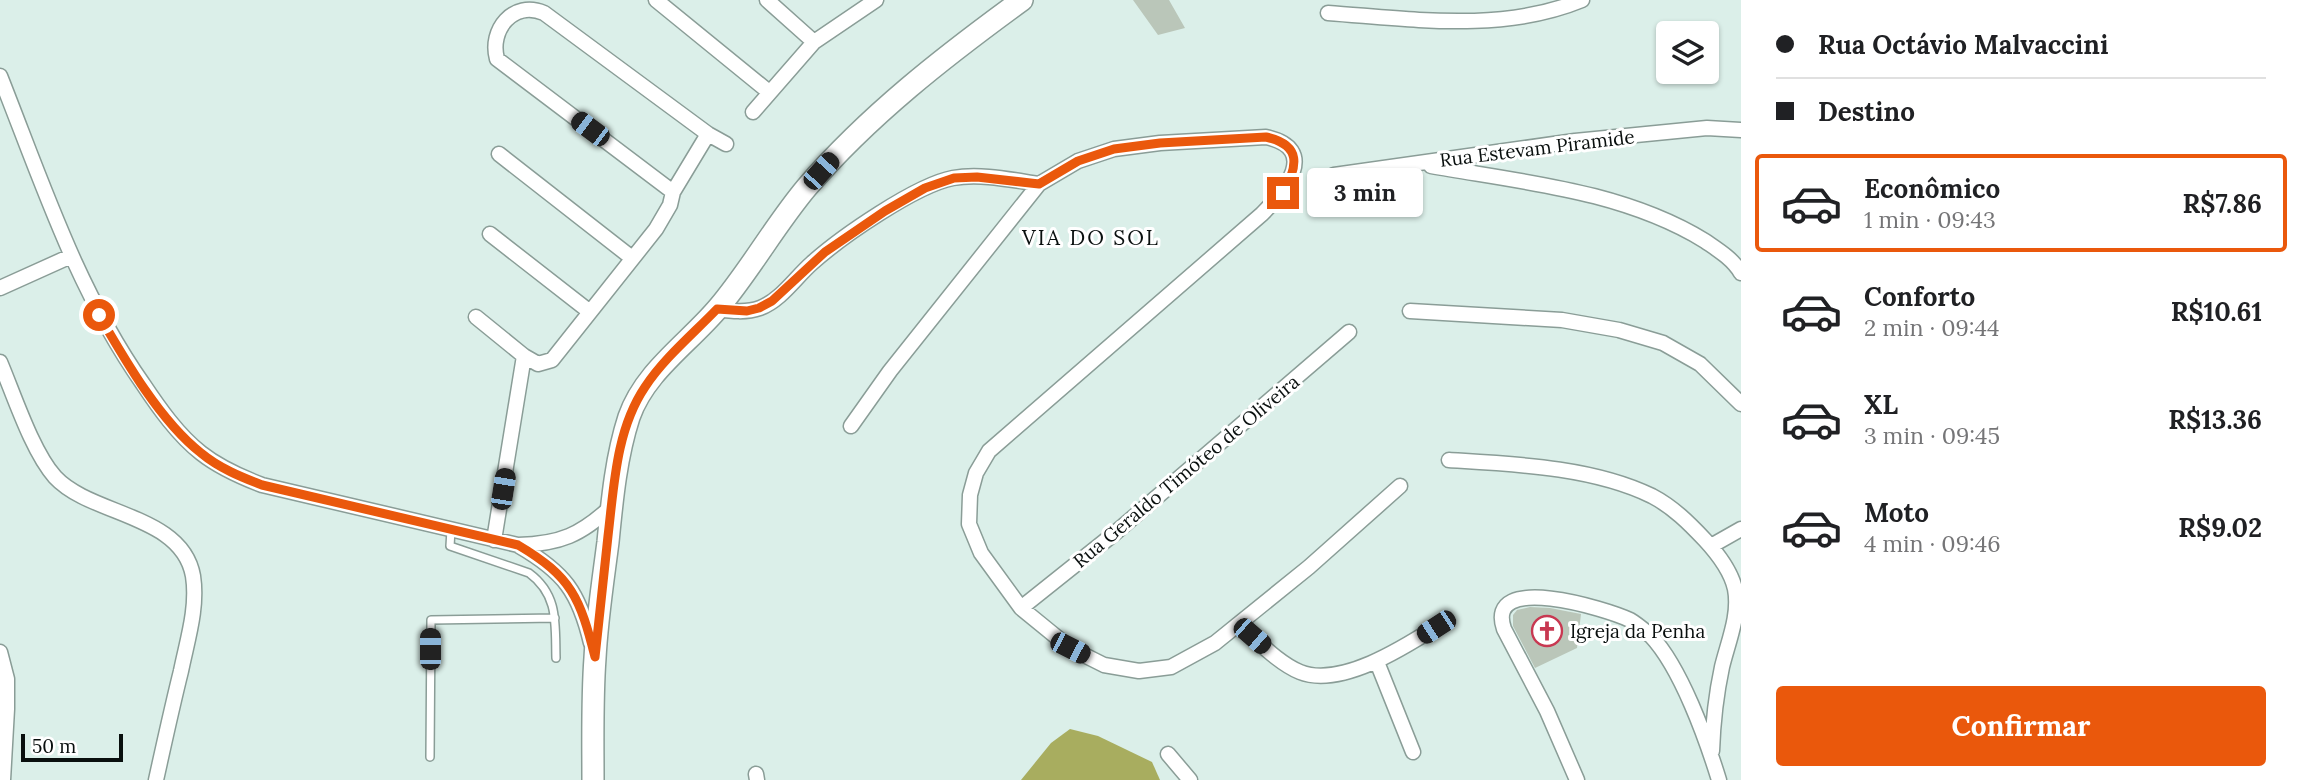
<!DOCTYPE html>
<html lang="pt">
<meta charset="utf-8">
<style>
body{margin:0;font-family:Lora,serif;background:#f6f6f6;color:#202124;height:100vh;display:flex;flex-direction:column;font-size:26px;white-space:nowrap}
*{box-sizing:border-box;margin:0}
p{font-size:23px;color:#757577}
.icon{flex:none;width:38px;height:38px;fill:none;stroke:currentColor;stroke-width:2;stroke-linecap:round;stroke-linejoin:round}
.map{position:relative;flex:1;overflow:hidden}
.drawer{display:flex;flex-direction:column;background:#fff;width:560px}
.drawer>*{flex:none}
.top-card{display:grid;align-content:center;height:154px;padding:0 35px;background:#fff}
.controls{position:absolute;left:1656px;top:21px;display:grid;gap:14px}
.controls a{display:grid;place-items:center;width:63px;height:63px;border-radius:7px;background:#fff;box-shadow:0 2px 5px #0004;font-size:35px}
.scale{position:absolute;left:21px;bottom:18px;width:102px;box-sizing:border-box;padding-left:7px;border:4px solid #090f0e;border-top:0;font-size:19px;line-height:24px;white-space:nowrap;color:#090f0e;-webkit-text-stroke:5px #fff;paint-order:stroke}
.end{position:absolute;width:32px;height:32px;margin:-16px;border:9px solid #ea580c;background:#fff;box-shadow:0 0 0 4px #fff}
.from{border-radius:50%}
.bubble{position:absolute;height:49px;border-radius:7px;background:#fff;box-shadow:0 2px 5px #0004;font-size:23px;font-weight:800;line-height:49px;text-align:center}
.car{position:absolute;width:21px;height:42px;margin:-21px -10px;border-radius:9px;box-shadow:0 0 5px 2px #0007;background:linear-gradient(#222 24%,#8ab4d8 0 40%,#222 0 76%,#8ab4d8 0 86%,#222 0)}
.top-card b{display:flex;align-items:center;gap:24px;height:66px;font-size:26px}
.top-card b+b{border-top:2px solid #e0e0e0}
.top-card i{width:18px;height:18px;background:#202124}
ul{padding:0;list-style:none}
li{display:flex;align-items:center;gap:21px;height:98px;margin:0 14px 10px;padding:0 21px;border:4px solid transparent;border-radius:7px}
li div{flex:1}
li b{display:block;font-size:26px}
li em{font-style:normal;font-weight:800}
li.current{border-color:#ea580c}
li>.icon{width:63px;height:63px;stroke-width:1.5}
.primary-button{display:flex;gap:14px;margin-top:auto;padding:14px 35px}
.primary-button a{flex:1;height:80px;border-radius:7px;background:#ea580c;color:#fff;font-size:28px;font-weight:800;line-height:80px;text-align:center}
main{display:flex;flex:1;min-height:0}
.map>svg:first-child{display:block}
</style>
<main>
<div class="map">
<svg width="1741" height="780" viewBox="0 0 1741 780">
<rect width="100%" height="100%" fill="#dbefe9"/>
<path fill="#a8ad5f" d="M1070,729L1098,736L1152,762L1160,780H1021L1051,743Z"/>
<path fill="#bac6b9" d="M1133,0H1169L1185,28L1158,35Z
M1530,607L1550,608L1581,614L1577,648L1535,668L1513,626V615L1517,610Z"/>
<g fill="none" stroke-linecap="round" stroke-linejoin="round">
<g stroke="#8a9d97" stroke-width="10">
<path id="lane" d="M451,530L450,546L529,573C559,595 555,624 556,658
M430,757L431,620L555,618"/>
</g>
<g stroke="#8a9d97" stroke-width="17">
<path id="street" d="M656,0L769,92
M767,0L814,42
M1328,13C1412,19 1502,33 1582,0
M0,76C42,182 77,290 143,384C159,408 178,435 201,453C220,468 241,477 262,485L518,545C560,544 581,535 612,506
M753,112L814,42L876,0
M499,154L632,258
M1431,166C1522,182 1624,191 1705,241C1718,250 1733,259 1741,273
M1334,175L1575,141L1707,128L1741,130
M673,192L497,59C489,30 513,0 544,13L708,134
M490,234L590,312
M0,288L71,256
M717,309C731,311 746,313 760,308C781,300 795,278 812,263C841,237 916,185 953,178C980,173 1012,180 1039,184
M1410,311L1562,320L1619,330L1663,343L1700,364L1741,404
M476,317L524,356
M0,362C14,395 32,451 55,477C91,516 182,514 193,576C198,608 187,641 181,671C172,707 164,744 156,780
M851,426L890,371L1039,184L1078,161L1114,149L1160,143L1266,137C1320,149 1285,191 1262,214L989,451L976,473L970,495L969,524L981,553L1021,608L1070,648L1104,665L1139,671L1171,667L1215,643L1309,567L1400,486
M1449,460C1514,464 1593,467 1652,496C1673,507 1689,523 1705,540C1717,553 1731,571 1735,589C1740,615 1728,642 1722,667C1716,695 1713,723 1712,751
M494,540L524,356L538,364L552,360L656,229L670,205L673,192L708,134L726,144
M519,546C564,572 579,592 591,643
M1711,546L1741,529
M1021,608L1115,533L1349,332
M1239,625C1257,640 1278,663 1300,672C1340,688 1403,648 1436,627
M0,652L7,679V709L3,780
M1377,662L1413,752
M1168,754L1190,780
M756,774L757,780
M1577,780L1547,711L1504,629C1484,571 1607,609 1630,620C1637,624 1645,631 1651,636C1681,668 1706,738 1719,780"/>
</g>
<g stroke="#8a9d97" stroke-width="24">
<path id="secondary" d="M593,780C593,739 592,699 595,658C597,619 603,581 608,542C612,501 616,457 629,417C645,371 689,343 719,307C751,269 775,225 807,187C869,115 945,56 1022,0"/>
</g>
<use href="#lane" stroke="#fff" stroke-width="7"/>
<use href="#street" stroke="#fff" stroke-width="14"/>
<use href="#secondary" stroke="#fff" stroke-width="21"/>
</g>
<g fill="none" stroke-linecap="round" stroke-linejoin="round">
<path stroke="#ea580c" stroke-width="9" d="M99,315C125,360 160,421 201,453C219,468 241,477 262,485L518,545C572,577 580,598 595,657C599,617 604,576 608,536C614,486 616,430 645,387C664,358 693,334 717,309L747,311L759,308L772,301L825,252L885,211L925,188L954,178L977,177L1039,184L1078,161L1114,149L1160,143L1266,137C1302,145 1298,166 1283,193"/>
</g>
<defs>
<g id="church-ring" transform="scale(1.575)"><circle r="9.5" fill="#fff" stroke="#c83851" stroke-width="1.5"/><path d="M-1.2-6h2.4v3.5h3.3v2.4h-3.3V6h-2.4V-.1h-3.3v-2.4h3.3Z" fill="#c83851"/></g>
</defs>
<g fill-rule="evenodd">
<use href="#church-ring" x="1547" y="631"/>
</g>
<g text-anchor="middle" dominant-baseline="central" stroke-width="6" stroke-linejoin="round" paint-order="stroke">
<g font-size="19" fill="#090f0e" stroke="#fff">
<text transform="translate(1537 148) rotate(-7)">Rua Estevam Piramide</text>
<text transform="translate(1186 471) rotate(-40)">Rua Geraldo Timóteo de Oliveira</text>
</g>
<g font-size="19" fill="#090f0e" stroke="#fff" text-anchor="start">
<text x="1570" y="631">Igreja da Penha</text>
</g>
<g font-size="21" letter-spacing="2" fill="#090f0e" stroke="#fff">
<text x="1091" y="237">VIA DO SOL</text>
</g>
</g>
</svg>
<div class="controls">
<a><svg class="icon" aria-label="layers" viewBox="0 0 24 24"><path d="M12 4l9 5-9 5-9-5zM3 14l9 5 9-5"/></svg></a>
</div>
<div class="scale">50 m</div>
<i class="end from" style="left:99px;top:315px"></i>
<i class="end" style="left:1283px;top:193px"></i>
<div class="bubble" style="left:1307px;top:168px;width:116px">3 min</div>
<i class="car" style="left:590px;top:129px;rotate:307deg"></i>
<i class="car" style="left:821px;top:171px;rotate:42deg"></i>
<i class="car" style="left:503px;top:489px;rotate:9deg"></i>
<i class="car" style="left:1436px;top:627px;rotate:237deg"></i>
<i class="car" style="left:1252px;top:636px;rotate:131deg"></i>
<i class="car" style="left:1070px;top:648px;rotate:117deg"></i>
<i class="car" style="left:430px;top:649px;rotate:0deg"></i>
</div>
<section class="drawer">
<div class="top-card">
<b><i class="from"></i>Rua Octávio Malvaccini</b>
<b><i></i>Destino</b>
</div>
<ul>
<li class="current"><svg class="icon" aria-label="car" viewBox="0 0 24 24"><path d="M5 17H2v-5l4-1 3-4h7l3 4 3 1v5h-3M9 17h6M6 11h13"/><circle cx="7" cy="17" r="2"/><circle cx="17" cy="17" r="2"/></svg><div><b>Econômico</b><p>1 min · 09:43</p></div><em>R$7.86</em></li>
<li><svg class="icon" aria-label="car" viewBox="0 0 24 24"><path d="M5 17H2v-5l4-1 3-4h7l3 4 3 1v5h-3M9 17h6M6 11h13"/><circle cx="7" cy="17" r="2"/><circle cx="17" cy="17" r="2"/></svg><div><b>Conforto</b><p>2 min · 09:44</p></div><em>R$10.61</em></li>
<li><svg class="icon" aria-label="car" viewBox="0 0 24 24"><path d="M5 17H2v-5l4-1 3-4h7l3 4 3 1v5h-3M9 17h6M6 11h13"/><circle cx="7" cy="17" r="2"/><circle cx="17" cy="17" r="2"/></svg><div><b>XL</b><p>3 min · 09:45</p></div><em>R$13.36</em></li>
<li><svg class="icon" aria-label="car" viewBox="0 0 24 24"><path d="M5 17H2v-5l4-1 3-4h7l3 4 3 1v5h-3M9 17h6M6 11h13"/><circle cx="7" cy="17" r="2"/><circle cx="17" cy="17" r="2"/></svg><div><b>Moto</b><p>4 min · 09:46</p></div><em>R$9.02</em></li>
</ul>
<div class="primary-button"><a>Confirmar</a></div>
</section>
</main>
